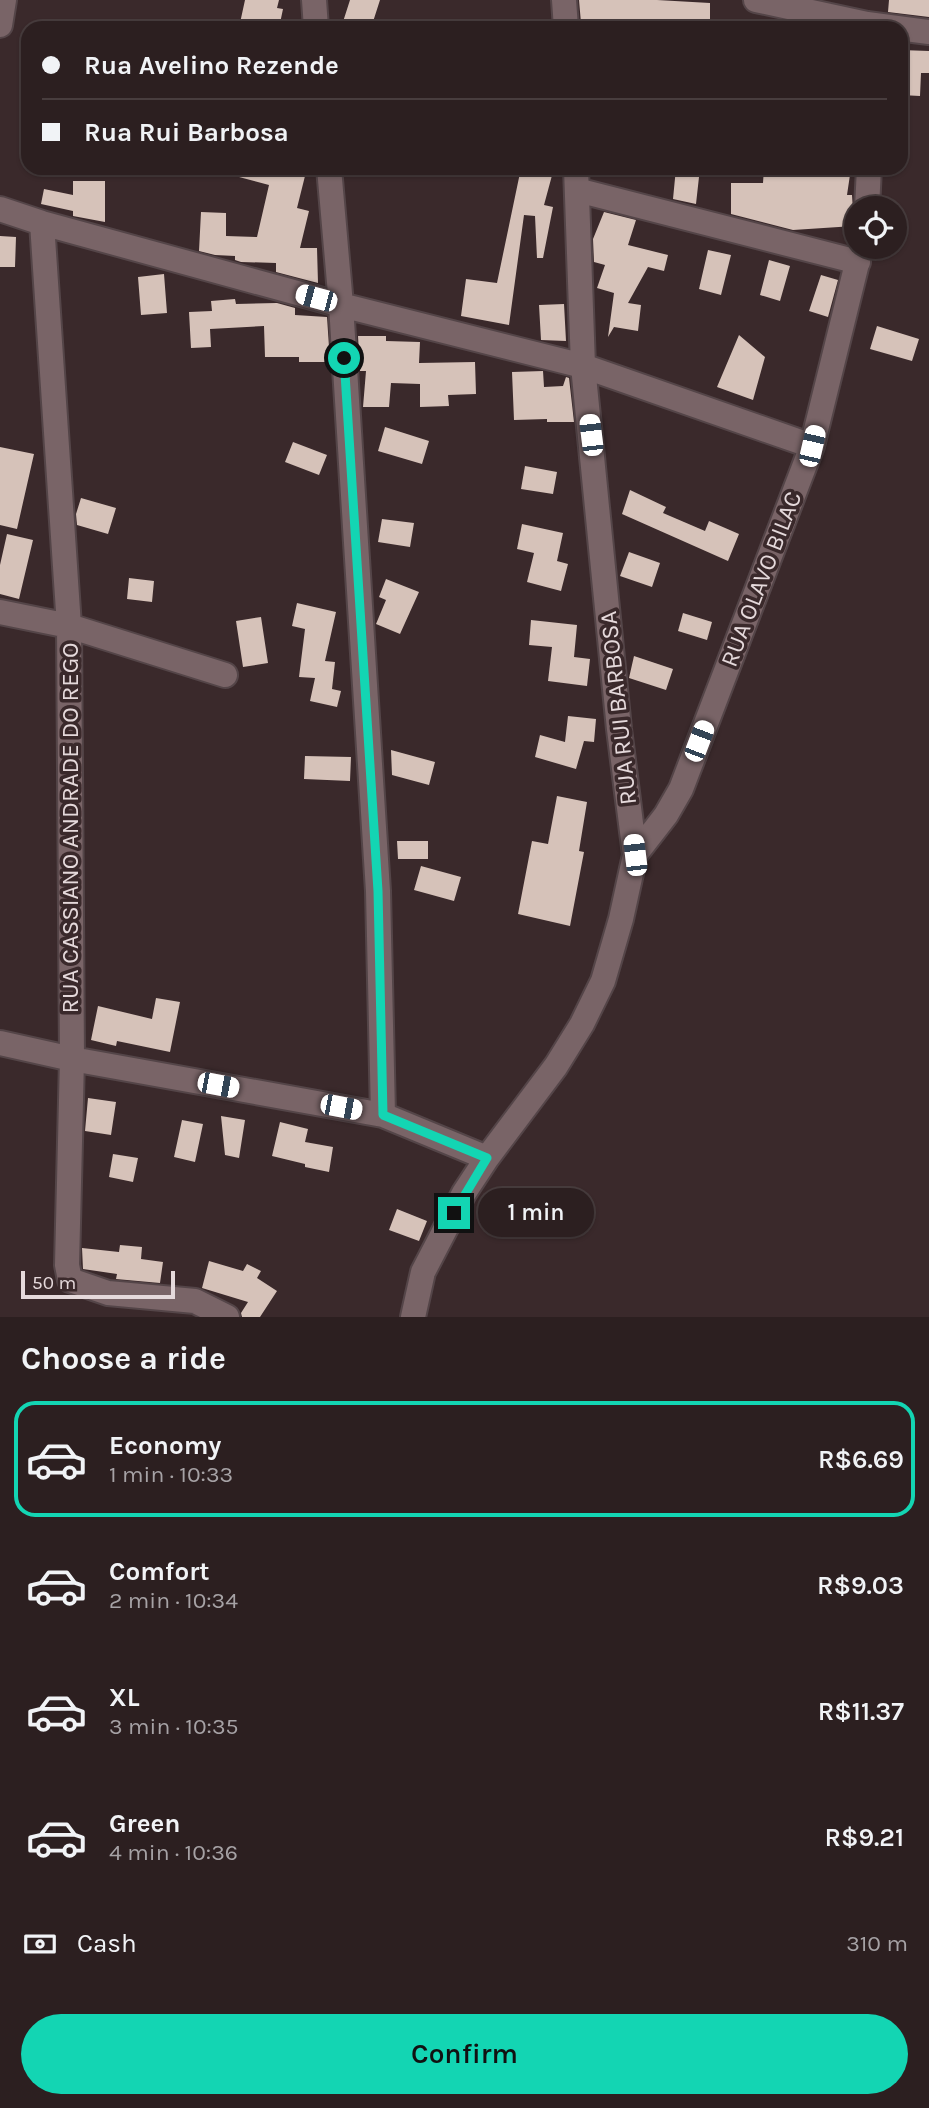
<!DOCTYPE html>
<meta charset="utf-8">
<style>
body{margin:0;font-family:Karla,sans-serif;background:#342729;color:#f1f3f6;height:100vh;display:flex;flex-direction:column;font-size:26px;white-space:nowrap}
*{box-sizing:border-box;margin:0}
p{font-size:23px;color:#a6a2a5}
.icon{flex:none;width:38px;height:38px;fill:none;stroke:currentColor;stroke-width:2;stroke-linecap:round;stroke-linejoin:round}
.map{position:relative;height:1317px;overflow:hidden}
.sheet{display:flex;flex-direction:column;background:#2c1f20;flex:1}
.sheet>*{flex:none}
.banner{position:absolute;left:21px;top:21px;width:887px;height:154px;border-radius:21px;box-shadow:0 2px 5px #0004,0 0 0 2px #483d3e;display:grid;align-content:center;height:154px;padding:0 21px;background:#2c1f20}
.buttons{position:absolute;left:844px;top:196px;display:grid;gap:14px}
.buttons a{display:grid;place-items:center;width:63px;height:63px;border-radius:50%;background:#2c1f20;box-shadow:0 2px 5px #0004,0 0 0 2px #483d3e;font-size:35px}
.scale{position:absolute;left:21px;bottom:18px;width:154px;box-sizing:border-box;padding-left:7px;border:4px solid #e5d9db;border-top:0;font-size:19px;line-height:24px;white-space:nowrap;color:#e5d9db;-webkit-text-stroke:5px #3a292b;paint-order:stroke}
.end{position:absolute;width:32px;height:32px;margin:-16px;border:9px solid #13d5b3;background:#111;box-shadow:0 0 0 4px #111}
.from{border-radius:50%}
.bubble{position:absolute;height:49px;border-radius:24px;background:#2c1f20;box-shadow:0 2px 5px #0004,0 0 0 2px #483d3e;font-size:23px;font-weight:600;line-height:49px;text-align:center}
.car{position:absolute;width:21px;height:42px;margin:-21px -10px;border-radius:9px;box-shadow:0 0 5px 2px #0007;background:linear-gradient(#fff 24%,#345 0 40%,#fff 0 76%,#345 0 86%,#fff 0)}
.banner b{display:flex;align-items:center;gap:24px;height:66px;font-size:26px}
.banner b+b{border-top:2px solid #483d3e}
.banner i{width:18px;height:18px;background:#f1f3f6}
ul{padding:0;list-style:none}
li{display:flex;align-items:center;gap:21px;height:116px;margin:0 14px 10px;padding:0 7px;border:4px solid transparent;border-radius:21px}
li div{flex:1}
li b{display:block;font-size:26px}
li em{font-style:normal;font-weight:600}
li.selected{border-color:#13d5b3}
li>.icon{width:63px;height:63px;stroke-width:1.5}
h2{padding:0 21px;font-size:32px;line-height:84px}
.pay{display:flex;align-items:center;gap:18px;height:77px;padding:0 21px;font-size:26px}
.pay p{margin-inline-start:auto}
.action{display:flex;gap:14px;margin-top:auto;padding:14px 21px}
.action a{flex:1;height:80px;border-radius:42px;background:#13d5b3;color:#111;font-size:28px;font-weight:600;line-height:80px;text-align:center}
.map>svg:first-child{display:block}
</style>
<div class="map">
<svg width="929" height="1317" viewBox="0 0 929 1317">
<rect width="100%" height="100%" fill="#3a292b"/>
<path fill="#d6c2b9" d="M245,0H279L277,8L283,9L279,28L240,23Z
M350,0H380L371,28H341Z
M579,0H657L710,3V28H635L634,22L581,23Z
M889,0H929V17L888,12Z
M901,50L929,51V73H921L920,96L901,95Z
M225,168H307L297,208L309,211L300,248H317L318,283L276,272V263L241,262L235,260V256L215,255L199,251L201,212L226,213V236L257,237L269,185L224,173Z
M521,168H554L544,205L553,207L543,258H537L535,216L524,215L509,325L461,316L466,279L497,283Z
M676,168H700L696,204L673,199Z
M764,168H851L847,195H852L854,226L793,230L731,214V183H763Z
M73,181H105V222L73,216V211L41,204L44,189L73,195Z
M604,212L636,220L628,245L668,255L664,271L648,267L628,303L641,305L638,331L614,327L608,337L614,293L597,288L605,265L594,262L593,239Z
M0,236L16,237L15,267H0Z
M708,250L731,255L721,295L699,289Z
M769,260L790,266L780,301L760,295Z
M164,274L167,313L141,315L138,277Z
M821,275L838,280L828,317L809,311Z
M235,299L236,304L277,303L295,308V315L327,317L330,362H299V357H265L264,326L210,329L211,347L191,348L189,312L212,311L211,301Z
M564,304L566,341L541,340L539,305Z
M877,326L919,339L912,361L870,349Z
M739,335L765,357L753,400L717,387Z
M358,336H386V341L420,342L419,363L475,362L476,394L448,395L449,406L420,407V384L391,383L389,407H363L366,371H360Z
M543,371L544,387L563,386L566,377L569,378L574,422H547V419L514,420L512,372Z
M385,427L429,441L422,464L378,451Z
M293,442L327,455L319,475L285,462Z
M0,447L34,454L17,529L0,525Z
M525,466L557,472L553,494L521,489Z
M630,490L666,507L663,513L705,531L709,521L739,534L728,561L622,514Z
M81,498L116,508L108,534L77,525L76,514Z
M382,519L414,523L410,547L378,542Z
M522,524L563,533L557,561L568,564L561,591L527,582L534,553L517,549Z
M7,534L33,540L19,599L0,594V565Z
M629,552L660,563L652,587L620,576Z
M129,578L154,581L152,602L127,599Z
M386,579L419,592L400,634L376,624L386,600L379,597Z
M297,603L336,612L325,661L335,662L332,689L341,691L337,707L310,701L315,678L299,677L305,629L292,626Z
M683,613L712,622L707,640L678,631Z
M261,617L268,663L243,667L236,621Z
M531,620L577,625L574,657L590,659L587,686L548,681L552,647L529,645Z
M634,656L673,669L666,690L629,678Z
M568,716L596,719L594,742L584,741L576,769L535,757L540,735L565,742Z
M391,750L435,762L429,785L392,775Z
M305,756L351,757L350,781L304,779Z
M557,796L587,802L579,851L584,852L570,926L518,914L532,841L548,844Z
M397,841H428V859H398Z
M421,866L461,877L454,901L414,890Z
M156,998L180,1002L170,1052L117,1041L116,1046L91,1040L98,1006L152,1019Z
M88,1098L116,1102L111,1135L85,1131Z
M221,1116L245,1120L239,1158L225,1155Z
M182,1120L203,1124L195,1162L174,1157Z
M280,1122L308,1129L305,1142L333,1147L329,1172L305,1167V1164L272,1156Z
M113,1154L138,1158L133,1182L109,1177Z
M397,1209L427,1221L419,1241L389,1230Z
M120,1245L142,1247L141,1259L163,1262L160,1283L116,1279L117,1274L83,1269L82,1248L119,1252Z
M209,1261L243,1271L247,1264L261,1271L257,1278L277,1291L260,1317H242L241,1313L248,1302L202,1288Z"/>
<g fill="none" stroke-linecap="round" stroke-linejoin="round">
<g stroke="#544548" stroke-width="28">
<path id="minor" d="M314,0L316,28
M564,0L566,28
M756,0L867,24L929,32
M0,25L4,0
M329,168L341,305L378,891L383,1115
M577,190L858,262
M867,208L869,168
M0,209L42,223L341,305L583,366L812,446
M42,223L69,626L225,675
M0,612L69,626L72,1059L67,1265L70,1280L108,1293L195,1301L227,1317
M635,855L666,815L681,789L812,446L861,247
M0,1043L72,1059L383,1115L487,1158
M413,1317L423,1272L464,1193L487,1158L556,1066L582,1024L603,981L621,919L635,855L619,729L583,366L576,168"/>
</g>
<use href="#minor" stroke="#796467" stroke-width="24"/>
</g>
<g fill="none" stroke-linecap="round" stroke-linejoin="round">
<path stroke="#13d5b3" stroke-width="9" d="M344,358L378,891L383,1115L487,1158L454,1213"/>
</g>
<g text-anchor="middle" dominant-baseline="central" stroke-width="7" stroke-linejoin="round" paint-order="stroke">
<g font-size="24" fill="#e5d9db" stroke="#3a292b">
<text transform="translate(761 579) rotate(-69)">RUA OLAVO BILAC</text>
<text transform="translate(618 708) rotate(-96)">RUA RUI BARBOSA</text>
<text transform="translate(70 828) rotate(-90)">RUA CASSIANO ANDRADE DO REGO</text>
</g>
</g>
</svg>
<div class="buttons">
<a><svg class="icon" aria-label="locate" viewBox="0 0 24 24"><circle cx="12" cy="12" r="6"/><path d="M12 2v4M12 18v4M2 12h4M18 12h4"/></svg></a>
</div>
<div class="scale">50 m</div>
<i class="end from" style="left:344px;top:358px"></i>
<i class="end" style="left:454px;top:1213px"></i>
<div class="bubble" style="left:478px;top:1188px;width:116px">1 min</div>
<i class="car" style="left:316px;top:298px;rotate:285deg"></i>
<i class="car" style="left:591px;top:435px;rotate:353deg"></i>
<i class="car" style="left:812px;top:446px;rotate:13deg"></i>
<i class="car" style="left:699px;top:741px;rotate:21deg"></i>
<i class="car" style="left:635px;top:855px;rotate:353deg"></i>
<i class="car" style="left:218px;top:1085px;rotate:101deg"></i>
<i class="car" style="left:341px;top:1107px;rotate:101deg"></i>
<div class="banner">
<b><i class="from"></i>Rua Avelino Rezende</b>
<b><i></i>Rua Rui Barbosa</b>
</div>
</div>
<section class="sheet">
<h2>Choose a ride</h2>
<ul>
<li class="selected"><svg class="icon" aria-label="car" viewBox="0 0 24 24"><path d="M5 17H2v-5l4-1 3-4h7l3 4 3 1v5h-3M9 17h6M6 11h13"/><circle cx="7" cy="17" r="2"/><circle cx="17" cy="17" r="2"/></svg><div><b>Economy</b><p>1 min · 10:33</p></div><em>R$6.69</em></li>
<li><svg class="icon" aria-label="car" viewBox="0 0 24 24"><path d="M5 17H2v-5l4-1 3-4h7l3 4 3 1v5h-3M9 17h6M6 11h13"/><circle cx="7" cy="17" r="2"/><circle cx="17" cy="17" r="2"/></svg><div><b>Comfort</b><p>2 min · 10:34</p></div><em>R$9.03</em></li>
<li><svg class="icon" aria-label="car" viewBox="0 0 24 24"><path d="M5 17H2v-5l4-1 3-4h7l3 4 3 1v5h-3M9 17h6M6 11h13"/><circle cx="7" cy="17" r="2"/><circle cx="17" cy="17" r="2"/></svg><div><b>XL</b><p>3 min · 10:35</p></div><em>R$11.37</em></li>
<li><svg class="icon" aria-label="car" viewBox="0 0 24 24"><path d="M5 17H2v-5l4-1 3-4h7l3 4 3 1v5h-3M9 17h6M6 11h13"/><circle cx="7" cy="17" r="2"/><circle cx="17" cy="17" r="2"/></svg><div><b>Green</b><p>4 min · 10:36</p></div><em>R$9.21</em></li>
</ul>
<div class="pay"><svg class="icon" aria-label="cash" viewBox="0 0 24 24"><path d="M3 7h18v10H3z"/><circle cx="12" cy="12" r="2"/></svg>Cash<p>310 m</p></div>
<div class="action"><a>Confirm</a></div>
</section>
